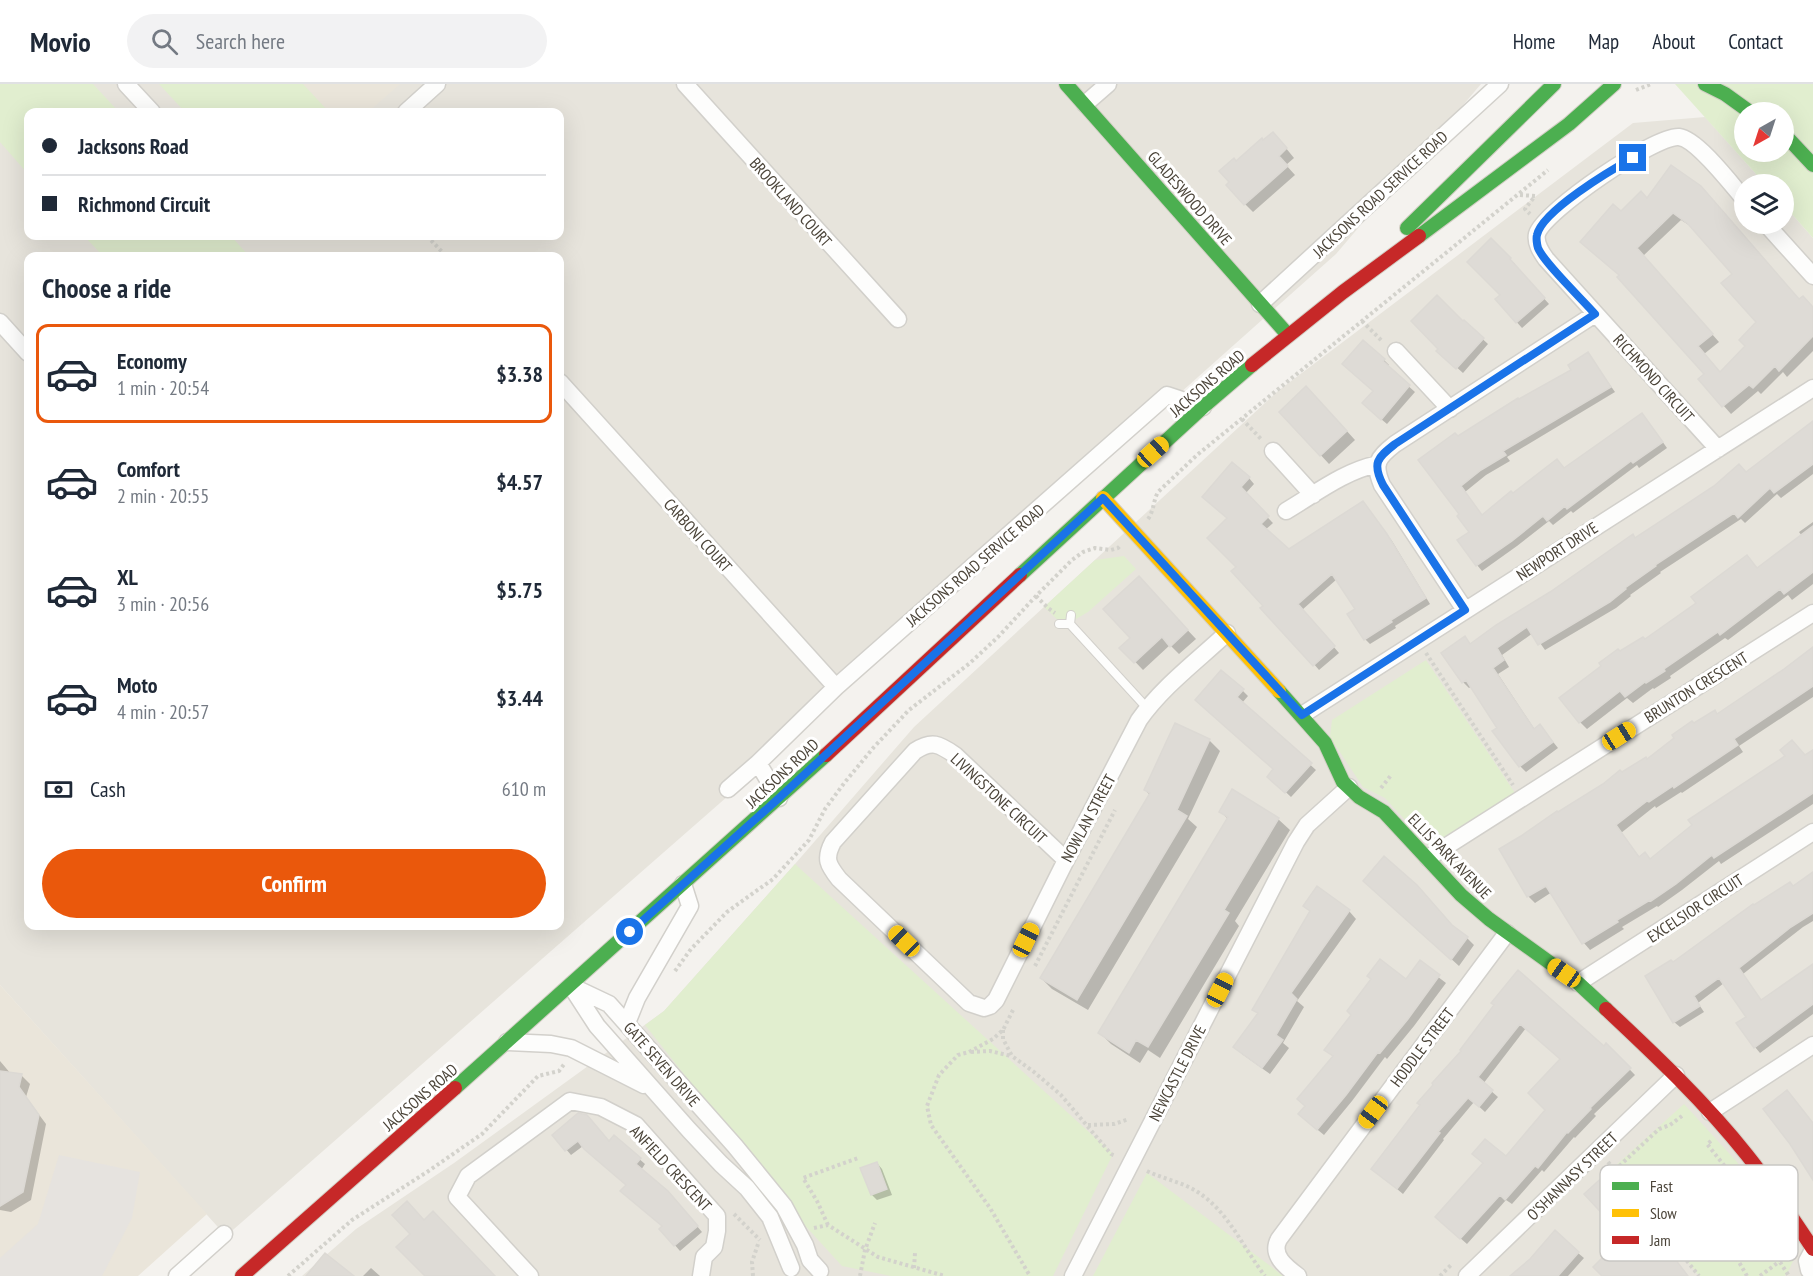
<!DOCTYPE html>
<meta charset="utf-8">
<style>
body{margin:0;font-family:"PT Sans Narrow",sans-serif;background:#f2f2f3;color:#1f2937;height:100vh;display:flex;flex-direction:column;font-size:22px;white-space:nowrap}
*{box-sizing:border-box;margin:0}
p{font-size:20px;color:#747a83}
.icon{flex:none;width:33px;height:33px;fill:none;stroke:currentColor;stroke-width:2;stroke-linecap:round;stroke-linejoin:round}
.map{position:relative;flex:1;overflow:hidden}
.details{position:absolute;left:24px;top:168px;width:540px;height:678px;display:flex;flex-direction:column;background:#fff;border-radius:12px;box-shadow:0 6px 24px #0002}
.details>*{flex:none}
.banner{position:absolute;left:24px;top:24px;width:540px;height:132px;border-radius:12px;box-shadow:0 6px 24px #0002;display:grid;align-content:center;height:132px;padding:0 18px;background:#fff}
.needle{width:39px;rotate:219deg}
.tools{position:absolute;left:1734px;top:18px;display:grid;gap:12px}
.tools a{display:grid;place-items:center;width:60px;height:60px;border-radius:50%;background:#fff;box-shadow:0 6px 24px #0002;font-size:30px}
.end{position:absolute;width:27px;height:27px;margin:-14px;border:8px solid #1a73e8;background:#fff;box-shadow:0 0 0 3px #fff}
.from{border-radius:50%}
.car{position:absolute;width:18px;height:36px;margin:-18px -9px;border-radius:8px;box-shadow:0 0 4px 2px #0007;background:linear-gradient(#f5c518 24%,#345 0 40%,#f5c518 0 76%,#345 0 86%,#f5c518 0)}
.banner b{display:flex;align-items:center;gap:21px;height:57px;font-size:22px}
.banner b+b{border-top:2px solid #e0e1e3}
.banner i{width:15px;height:15px;background:#1f2937}
ul{padding:0;list-style:none}
li{display:flex;align-items:center;gap:18px;height:99px;margin:0 12px 9px;padding:0 6px;border:3px solid transparent;border-radius:12px}
li div{flex:1}
li b{display:block;font-size:22px}
li em{font-style:normal;font-weight:700}
li.on{border-color:#ea580c}
li>.icon{width:54px;height:54px;stroke-width:1.5}
h2{padding:0 18px;font-size:27px;line-height:72px}
.pay{display:flex;align-items:center;gap:15px;height:66px;padding:0 18px;font-size:22px}
.pay p{margin-inline-start:auto}
.button{display:flex;gap:12px;margin-top:auto;padding:12px 18px}
.button a{flex:1;height:69px;border-radius:36px;background:#ea580c;color:#fff;font-size:24px;font-weight:700;line-height:69px;text-align:center}
header{display:flex;align-items:center;gap:36px;box-sizing:border-box;height:84px;padding:0 30px;background:#fff;border-bottom:2px solid #e0e1e3}
header strong{font-size:28px}
nav{display:flex;gap:33px;margin-inline-start:auto;font-size:21px}
.search{width:420px;height:54px;background:#f2f2f3;display:flex;align-items:center;gap:15px;box-sizing:border-box;padding:0 21px;border-radius:33px;color:#747a83;font-size:22px}
.map>svg:first-child{display:block}
</style>
<header>
<strong>Movio</strong>
<div class="search"><svg class="icon" aria-label="search" viewBox="0 0 24 24"><circle cx="10" cy="10" r="6"/><path d="M15 15l6 6"/></svg>Search here</div>
<nav><a>Home</a><a>Map</a><a>About</a><a>Contact</a></nav>
</header>
<div class="map">
<svg width="1813" height="1192" viewBox="0 0 1813 1192">
<rect width="100%" height="100%" fill="#f4f2ee"/>
<path fill="#e7e4dc" fill-rule="evenodd" d="M0,0H1481L1336,170L736,705L226,1152L0,901ZM28,28H560V152H28ZM28,172H560V842H28Z
M1705,33L1765,100H1744V140H1784V121L1813,154V1192H302L356,1145L454,1079L664,927L795,780L914,643L1278,307L1633,39Z"/>
<path fill="#eae5da" d="M303,0H400L368,28H329Z
M0,901L207,1130L138,1192H0Z"/>
<path fill="#e1eecf" fill-rule="evenodd" d="M0,0H93L119,28H28V90L0,58Z
M159,0H303L329,28H185Z
M1675,0H1813V154L1784,121V100H1765ZM1744,28H1784V68H1744Z
M84,152H231L249,172H103Z
M1124,472L1136,485L1088,528L1064,542L1044,523L1095,476Z
M1426,576L1515,709L1431,764L1385,714L1363,703L1330,653L1332,636Z
M795,780L1113,1070L1053,1192H891L842,1182L799,1135L645,941L664,927Z
M1684,1020L1737,1078L1790,1153L1794,1175L1787,1190L1784,1192H1699L1614,1083Z
M1147,1089L1269,1181L1283,1192H1093Z"/>
<path fill="#e6e3df" d="M59,1071L140,1088L132,1134L102,1192H0V1174L38,1140Z"/>
<path fill="#0003" fill-rule="evenodd" d="M1281,58L1294,74L1286,81L1295,91L1253,128L1245,120Z
M1671,83L1800,216L1813,224V267L1787,293L1783,288L1761,310L1758,307L1731,330L1700,295L1706,290L1619,193L1621,129L1648,116ZM1681,136L1695,145L1734,190L1758,238L1747,262L1721,289L1704,270L1719,258L1643,172Z
M1491,156L1515,180L1514,181L1549,220L1522,244L1497,216L1502,211Z
M1464,238L1488,260L1463,289L1444,272Z
M1588,270L1615,308L1507,373L1510,377L1486,391L1465,408L1482,432L1513,411L1564,386L1647,336L1667,364L1639,384L1637,381L1573,429L1571,427L1553,441L1549,437L1517,462L1482,487L1477,481L1471,448L1459,432L1458,354L1573,286Z
M1384,276L1389,281L1387,283L1415,308L1387,340L1369,325L1374,308L1344,280Z
M1315,312L1355,356L1329,380L1281,328Z
M1813,339V390L1781,414L1777,410L1745,439L1741,435L1660,488L1661,489L1630,511L1631,512L1616,524L1545,566L1533,549L1502,571L1509,583L1498,590L1535,646L1546,649L1558,664L1526,688L1520,682L1499,644L1472,602L1469,604L1463,598L1465,554L1471,561L1636,455L1746,389Z
M1249,394L1254,400L1245,410L1273,439L1265,446L1288,467L1368,425L1392,457L1430,520L1395,542L1396,544L1370,560L1365,555L1357,525L1337,495L1302,526L1339,569L1319,586L1265,522L1238,483L1229,435L1209,418Z
M1813,438V500L1792,516L1788,511L1728,556L1725,554L1670,592L1671,594L1654,605L1653,604L1633,619L1627,614L1587,645L1580,638L1561,614L1620,569L1645,557L1758,485L1802,452L1799,448Z
M1147,503L1196,555L1179,570L1170,561L1143,586L1122,564L1132,554Z
M1813,565V613L1739,662L1743,668L1682,709L1681,708L1656,724L1655,722L1621,749L1640,774L1651,776L1813,668V720L1721,780L1719,777L1682,806L1658,823L1657,822L1622,843L1624,845L1590,866L1584,859L1552,808L1535,819L1528,812L1622,690L1647,676L1694,641L1718,631Z
M1243,607L1248,612L1242,619L1316,686L1291,713L1275,698L1274,685L1197,616Z
M1209,656L1220,667L1188,735L1197,743L1088,926L1052,905L1041,894L1150,711L1145,706Z
M1221,728L1278,735L1290,746L1235,837L1239,842L1160,974L1148,966L1140,979L1111,960L1100,949L1229,736Z
M1813,789V837L1803,843L1743,890L1762,918L1813,882V930L1760,969L1755,963L1748,933L1724,899L1698,919L1704,928L1680,943L1674,938L1673,880Z
M1372,803L1467,854L1474,861L1459,882Z
M1317,805L1349,827L1356,835L1297,917L1304,923L1283,959L1289,964L1270,990L1242,970L1259,930L1254,926L1311,828Z
M1420,879L1446,899L1414,942L1387,975L1385,973L1352,1017L1324,1051L1307,1037L1334,973L1326,966L1353,931L1373,895L1407,897Z
M1495,921L1604,964L1606,961L1635,991L1594,1030L1596,1032L1575,1054L1574,1053L1544,1088L1542,1086L1512,1120L1506,1116L1467,1160L1443,1139L1506,1075L1547,1026L1562,975L1526,944L1483,1000L1498,1013L1485,1028L1474,1018L1443,1055L1444,1056L1403,1110L1373,1085L1463,967Z
M0,977L11,990L22,992L30,1000L26,1013L46,1040L31,1116L11,1128L0,1126Z
M554,1051L609,1059L614,1053L645,1080L641,1086L673,1114L702,1148L680,1167L661,1145L664,1143L628,1101L583,1062L571,1071Z
M877,1079L882,1085L892,1111L877,1116L872,1111Z
M1578,1169L1584,1174L1568,1192H1513Z
M371,1184L380,1192H363Z"/>
<path fill="#dedbd6" stroke="#dcd9d4" stroke-width="1.5" fill-rule="evenodd" d="M1273,48L1287,64L1279,72L1288,82L1244,121L1226,101L1229,98L1219,87L1234,74L1236,77L1262,54L1263,56Z
M1671,81L1701,102L1799,215L1803,212L1813,223V252L1779,287L1775,282L1753,304L1749,301L1722,323L1698,295L1704,290L1617,193L1619,191L1580,158L1613,120L1621,127L1641,107L1647,114ZM1673,129L1688,140L1732,190L1721,199L1756,238L1739,256L1745,262L1720,288L1698,262L1713,250L1637,164Z
M1491,154L1511,174L1510,175L1545,214L1516,239L1495,215L1500,211L1467,178Z
M1437,211L1463,237L1464,236L1484,254L1456,285L1436,267L1438,265L1411,237Z
M1363,256L1385,275L1383,277L1410,301L1381,336L1362,319L1373,307L1342,280Z
M1588,268L1611,303L1503,367L1506,371L1481,386L1461,402L1482,431L1511,407L1513,409L1557,375L1564,384L1642,329L1663,358L1633,379L1631,377L1567,425L1565,422L1547,437L1543,432L1512,457L1476,482L1457,456L1469,448L1457,432L1459,430L1418,376L1455,349L1458,352L1518,314L1519,315L1571,286L1568,281Z
M1306,302L1347,347L1320,372L1279,328Z
M1813,337V380L1774,409L1770,404L1738,434L1734,429L1655,481L1656,482L1625,504L1626,505L1610,518L1538,561L1527,543L1497,564L1504,576L1493,584L1534,645L1540,640L1553,658L1519,683L1492,647L1497,644L1466,596L1462,599L1441,569L1465,552L1470,560L1496,541L1550,508L1633,450L1635,454L1714,402L1739,380L1746,388Z
M1232,378L1250,393L1241,403L1269,432L1261,440L1289,465L1363,417L1387,450L1426,514L1391,536L1392,538L1364,556L1347,530L1355,525L1332,490L1298,520L1335,562L1313,582L1260,524L1263,522L1231,487L1236,483L1207,454L1227,434L1202,413Z
M1813,442V488L1784,510L1780,505L1720,551L1718,548L1664,585L1665,587L1646,599L1645,598L1625,613L1620,607L1579,639L1559,614L1601,582L1599,579L1618,565L1620,567L1643,553L1645,555L1696,519L1691,513L1747,471L1757,484Z
M1139,492L1188,546L1170,563L1162,553L1134,579L1119,564L1130,554L1103,525Z
M1813,563V602L1734,655L1738,661L1674,704L1673,702L1649,718L1647,717L1616,741L1639,773L1645,768L1650,775L1692,741L1688,736L1785,672L1780,666L1792,656L1805,671L1813,666V709L1714,774L1712,771L1676,800L1651,817L1650,816L1617,836L1618,838L1582,860L1546,802L1527,813L1499,765L1521,752L1557,727L1558,728L1603,700L1620,686L1622,688L1646,673L1647,675L1674,654L1672,651L1692,637L1694,639L1715,626L1717,630L1784,585Z
M1221,586L1244,605L1237,613L1312,679L1285,709L1267,693L1273,685L1195,616Z
M1175,639L1210,655L1177,726L1187,732L1077,916L1040,894L1150,709L1144,706Z
M1232,705L1279,734L1224,826L1229,829L1148,963L1136,956L1129,969L1098,949L1228,733L1219,728Z
M1384,772L1417,801L1452,841L1468,853L1451,876L1363,797Z
M1813,788V829L1791,843L1739,884L1761,916L1813,880V920L1754,964L1736,939L1746,933L1719,894L1694,912L1700,922L1673,939L1645,892L1671,876L1673,878L1753,820L1754,821L1790,798L1793,802Z
M1317,802L1350,826L1291,909L1297,915L1276,951L1283,956L1262,984L1233,963L1258,929L1252,926L1310,827L1303,822Z
M1380,875L1406,895L1420,876L1440,891L1408,935L1380,969L1378,968L1346,1011L1317,1046L1298,1030L1305,1022L1297,1015L1333,972L1324,966L1351,931L1347,927L1371,895L1367,892Z
M1518,886L1604,962L1606,959L1631,984L1590,1024L1591,1025L1568,1049L1567,1048L1538,1084L1535,1082L1505,1116L1500,1111L1460,1155L1435,1133L1483,1079L1472,1070L1485,1055L1506,1072L1545,1026L1528,1009L1560,975L1520,940L1478,993L1493,1006L1479,1023L1468,1014L1438,1048L1440,1049L1397,1105L1371,1085L1420,1021L1417,1019L1433,1001L1432,999L1461,967L1460,966L1494,921L1491,919Z
M0,987L22,990L19,1003L39,1031L23,1108L0,1122Z
M1787,1006L1813,1039V1096L1790,1060L1763,1025Z
M578,1029L587,1031L609,1057L614,1051L641,1074L636,1080L668,1107L698,1142L674,1162L659,1145L662,1142L620,1107L626,1101L584,1065L578,1057L565,1067L552,1051Z
M877,1078L887,1105L871,1111L860,1084Z
M1607,1089L1626,1111L1688,1192H1602L1593,1183L1619,1157L1606,1140L1609,1137L1584,1110Z
M407,1117L424,1136L433,1127L495,1192H425L396,1163L410,1150L392,1131Z
M1555,1146L1579,1168L1558,1192H1510L1530,1175Z
M325,1169L354,1192H306Z"/>
<g fill="none" stroke-linecap="round" stroke-linejoin="round">
<g stroke="#d2d0cb" stroke-width="10">
<path id="lane" d="M1059,540H1070L1071,531
M1070,540L1147,624"/>
</g>
<g stroke="#d2d0cb" stroke-width="19">
<path id="street" d="M126,0L152,28
M685,0L898,235
M1085,20L1108,0
M406,28L437,0
M1766,140L1813,192
M1260,220L1500,0
M0,238L28,269
M1396,267L1450,325
M560,298L836,603
M1718,365L1546,175C1541,168 1535,159 1537,150C1544,127 1655,51 1679,53C1697,55 1732,101 1744,115
M1273,367L1313,411
M1286,427C1315,410 1344,387 1378,380
M1465,526L1382,401C1373,380 1377,374 1395,360L1595,230
M1302,631L1813,304
M728,705L758,679
M779,714L758,679L836,603L1167,311L1203,323
M1428,774L1813,529
M1066,776L955,671C939,660 932,656 915,667L833,758C824,775 828,781 839,795L969,919L984,924L990,922L996,916L1066,776L1139,636C1162,603 1197,577 1227,549
M1578,899L1813,748
M571,902L609,920L735,1062L784,1122L805,1161L810,1176L820,1187
M571,902L597,942L689,1046L721,1080L747,1104L770,1133L791,1184
M627,939L637,914L690,822L683,800
M507,958L551,960L571,964L644,1001
M1710,1028L1813,961
M1813,1166L1807,1177L1809,1186L1813,1191
M177,1192L224,1150
M530,1192L457,1113L468,1092L570,1017L601,1023L636,1041L717,1132V1147L714,1163L704,1173L701,1192
M1073,1192L1296,758L1307,741L1349,703
M1298,1192C1286,1183 1270,1171 1279,1155L1507,849
M1467,1192L1676,991"/>
</g>
<g stroke="#d3cfc5" stroke-width="16">
<path id="fast" d="M1066,0L1288,251
M1705,0L1725,10L1750,28
M1784,50L1813,81
M1407,144L1554,0
M1419,152L1569,40L1614,0
M1020,491L1203,323L1252,281
M1279,607L1325,659L1343,698L1359,713L1384,728L1461,811L1489,835L1578,899L1606,925
M455,1004L826,671"/>
</g>
<g stroke="#d3cfc5" stroke-width="16">
<path id="slow" d="M1103,414L1279,607"/>
</g>
<g stroke="#d3cfc5" stroke-width="16">
<path id="jam" d="M1252,281L1343,208L1419,152
M826,671L1020,491
M1606,925C1655,971 1705,1018 1747,1071C1771,1101 1792,1133 1813,1165
M242,1192L455,1004"/>
</g>
<path stroke="#d3d2cc" stroke-width="4" stroke-dasharray="3 3" stroke-linecap="butt" d="M1636,6L1651,0
M1520,111L1535,112L1525,125L1530,130
M427,152L446,172
M1362,237L1383,258
M1242,335L1262,356
M1148,435C1154,427 1153,417 1158,408L1197,371L1548,86
M1036,512L1048,524L1055,529
M1426,569L1513,701
M1381,704L1392,690
M1035,882L1115,726
M675,887L691,865L727,828L773,795L809,756L825,725L845,698L874,663L909,626L970,579L998,553L1036,512L1072,476L1083,468L1095,464L1111,466L1118,464L1121,461
M1013,926L1003,946L993,955L969,968L958,971L939,991L927,1022L931,1041L990,1124L1030,1192
M1003,946V955L1012,972L1034,988L1061,1011L1111,1070L1116,1072
M971,968L990,967L1011,972
M1088,1041L1114,1040L1129,1035
M1711,1057L1707,1060L1763,1130
M1608,1078L1699,1192
M1615,1086L1659,1045L1670,1041L1682,1032
M1147,1087C1165,1096 1185,1098 1202,1111C1230,1131 1244,1165 1265,1192
M734,1130L760,1156
M828,1141L817,1117L803,1094L858,1074
M814,1144L828,1141L878,1173L945,1192
M1724,1152L1745,1107
M1680,1168L1724,1152L1747,1192
M1780,1178L1789,1192
M914,1184L915,1169
M288,1192L352,1136L427,1088L482,1050L538,992L559,987L565,979
M753,1192L752,1178L759,1157
M860,1192L865,1166L875,1139
M1440,1192L1452,1180
M1760,1192L1784,1174L1781,1156"/>
<use href="#lane" stroke="#fdfdfc" stroke-width="8"/>
<use href="#street" stroke="#fdfdfc" stroke-width="16"/>
<use href="#fast" stroke="#4caf50" stroke-width="14"/>
<use href="#slow" stroke="#ffc107" stroke-width="14"/>
<use href="#jam" stroke="#c62828" stroke-width="14"/>
</g>
<g fill="none" stroke-linecap="round" stroke-linejoin="round">
<path stroke="#1a73e8" stroke-width="8" d="M630,848L779,714L1103,414L1302,631L1465,526L1383,401C1372,379 1377,374 1395,360L1595,230C1583,216 1544,179 1538,164C1537,161 1536,154 1537,151C1542,127 1611,86 1633,74"/>
</g>
<g text-anchor="middle" dominant-baseline="central" stroke-width="6" stroke-linejoin="round" paint-order="stroke">
<g font-size="16" fill="#4b4439" stroke="#fff">
<text transform="translate(1380 110) rotate(-43)">JACKSONS ROAD SERVICE ROAD</text>
<text transform="translate(1190 114) rotate(49)">GLADESWOOD DRIVE</text>
<text transform="translate(791 118) rotate(48)">BROOKLAND COURT</text>
<text transform="translate(1654 294) rotate(48)">RICHMOND CIRCUIT</text>
<text transform="translate(1207 299) rotate(-41)">JACKSONS ROAD</text>
<text transform="translate(698 451) rotate(48)">CARBONI COURT</text>
<text transform="translate(1557 467) rotate(-33)">NEWPORT DRIVE</text>
<text transform="translate(975 481) rotate(-41)">JACKSONS ROAD SERVICE ROAD</text>
<text transform="translate(1696 603) rotate(-32)">BRUNTON CRESCENT</text>
<text transform="translate(782 689) rotate(-43)">JACKSONS ROAD</text>
<text transform="translate(999 714) rotate(43)">LIVINGSTONE CIRCUIT</text>
<text transform="translate(1088 734) rotate(-62)">NOWLAN STREET</text>
<text transform="translate(1450 772) rotate(46)">ELLIS PARK AVENUE</text>
<text transform="translate(1695 824) rotate(-33)">EXCELSIOR CIRCUIT</text>
<text transform="translate(1422 963) rotate(-53)">HODDLE STREET</text>
<text transform="translate(662 980) rotate(49)">GATE SEVEN DRIVE</text>
<text transform="translate(1177 989) rotate(-63)">NEWCASTLE DRIVE</text>
<text transform="translate(420 1013) rotate(-41)">JACKSONS ROAD</text>
<text transform="translate(671 1084) rotate(47)">ANFIELD CRESCENT</text>
<text transform="translate(1572 1092) rotate(-44)">O'SHANNASY STREET</text>
</g>
</g>
<rect x="1600" y="1081" width="198" height="96" rx="9" fill="#fff" stroke="#c9c7c4" stroke-width="1.5"/>
<rect x="1612" y="1098" width="27" height="8" fill="#4caf50"/>
<rect x="1612" y="1125" width="27" height="8" fill="#ffc107"/>
<rect x="1612" y="1152" width="27" height="8" fill="#c62828"/>
<g font-size="16" fill="#4b4439">
<text x="1650" y="1108">Fast</text>
<text x="1650" y="1135">Slow</text>
<text x="1650" y="1162">Jam</text>
</g>
</svg>
<div class="tools">
<a><svg class="needle" viewBox="-14 -14 28 28"><path d="M0-13l5 13h-10z" fill="#e53935"/><path d="M0 13l5-13h-10z" fill="#747a83"/></svg></a>
<a><svg class="icon" aria-label="layers" viewBox="0 0 24 24"><path d="M12 4l9 5-9 5-9-5zM3 14l9 5 9-5"/></svg></a>
</div>
<i class="end from" style="left:630px;top:848px"></i>
<i class="end" style="left:1633px;top:74px"></i>
<i class="car" style="left:1153px;top:368px;rotate:48deg"></i>
<i class="car" style="left:1619px;top:652px;rotate:58deg"></i>
<i class="car" style="left:1026px;top:856px;rotate:26deg"></i>
<i class="car" style="left:904px;top:857px;rotate:314deg"></i>
<i class="car" style="left:1564px;top:889px;rotate:305deg"></i>
<i class="car" style="left:1220px;top:906px;rotate:27deg"></i>
<i class="car" style="left:1373px;top:1028px;rotate:217deg"></i>
<div class="banner">
<b><i class="from"></i>Jacksons Road</b>
<b><i></i>Richmond Circuit</b>
</div>
<section class="details">
<h2>Choose a ride</h2>
<ul>
<li class="on"><svg class="icon" aria-label="car" viewBox="0 0 24 24"><path d="M5 17H2v-5l4-1 3-4h7l3 4 3 1v5h-3M9 17h6M6 11h13"/><circle cx="7" cy="17" r="2"/><circle cx="17" cy="17" r="2"/></svg><div><b>Economy</b><p>1 min · 20:54</p></div><em>$3.38</em></li>
<li><svg class="icon" aria-label="car" viewBox="0 0 24 24"><path d="M5 17H2v-5l4-1 3-4h7l3 4 3 1v5h-3M9 17h6M6 11h13"/><circle cx="7" cy="17" r="2"/><circle cx="17" cy="17" r="2"/></svg><div><b>Comfort</b><p>2 min · 20:55</p></div><em>$4.57</em></li>
<li><svg class="icon" aria-label="car" viewBox="0 0 24 24"><path d="M5 17H2v-5l4-1 3-4h7l3 4 3 1v5h-3M9 17h6M6 11h13"/><circle cx="7" cy="17" r="2"/><circle cx="17" cy="17" r="2"/></svg><div><b>XL</b><p>3 min · 20:56</p></div><em>$5.75</em></li>
<li><svg class="icon" aria-label="car" viewBox="0 0 24 24"><path d="M5 17H2v-5l4-1 3-4h7l3 4 3 1v5h-3M9 17h6M6 11h13"/><circle cx="7" cy="17" r="2"/><circle cx="17" cy="17" r="2"/></svg><div><b>Moto</b><p>4 min · 20:57</p></div><em>$3.44</em></li>
</ul>
<div class="pay"><svg class="icon" aria-label="cash" viewBox="0 0 24 24"><path d="M3 7h18v10H3z"/><circle cx="12" cy="12" r="2"/></svg>Cash<p>610 m</p></div>
<div class="button"><a>Confirm</a></div>
</section>
</div>
